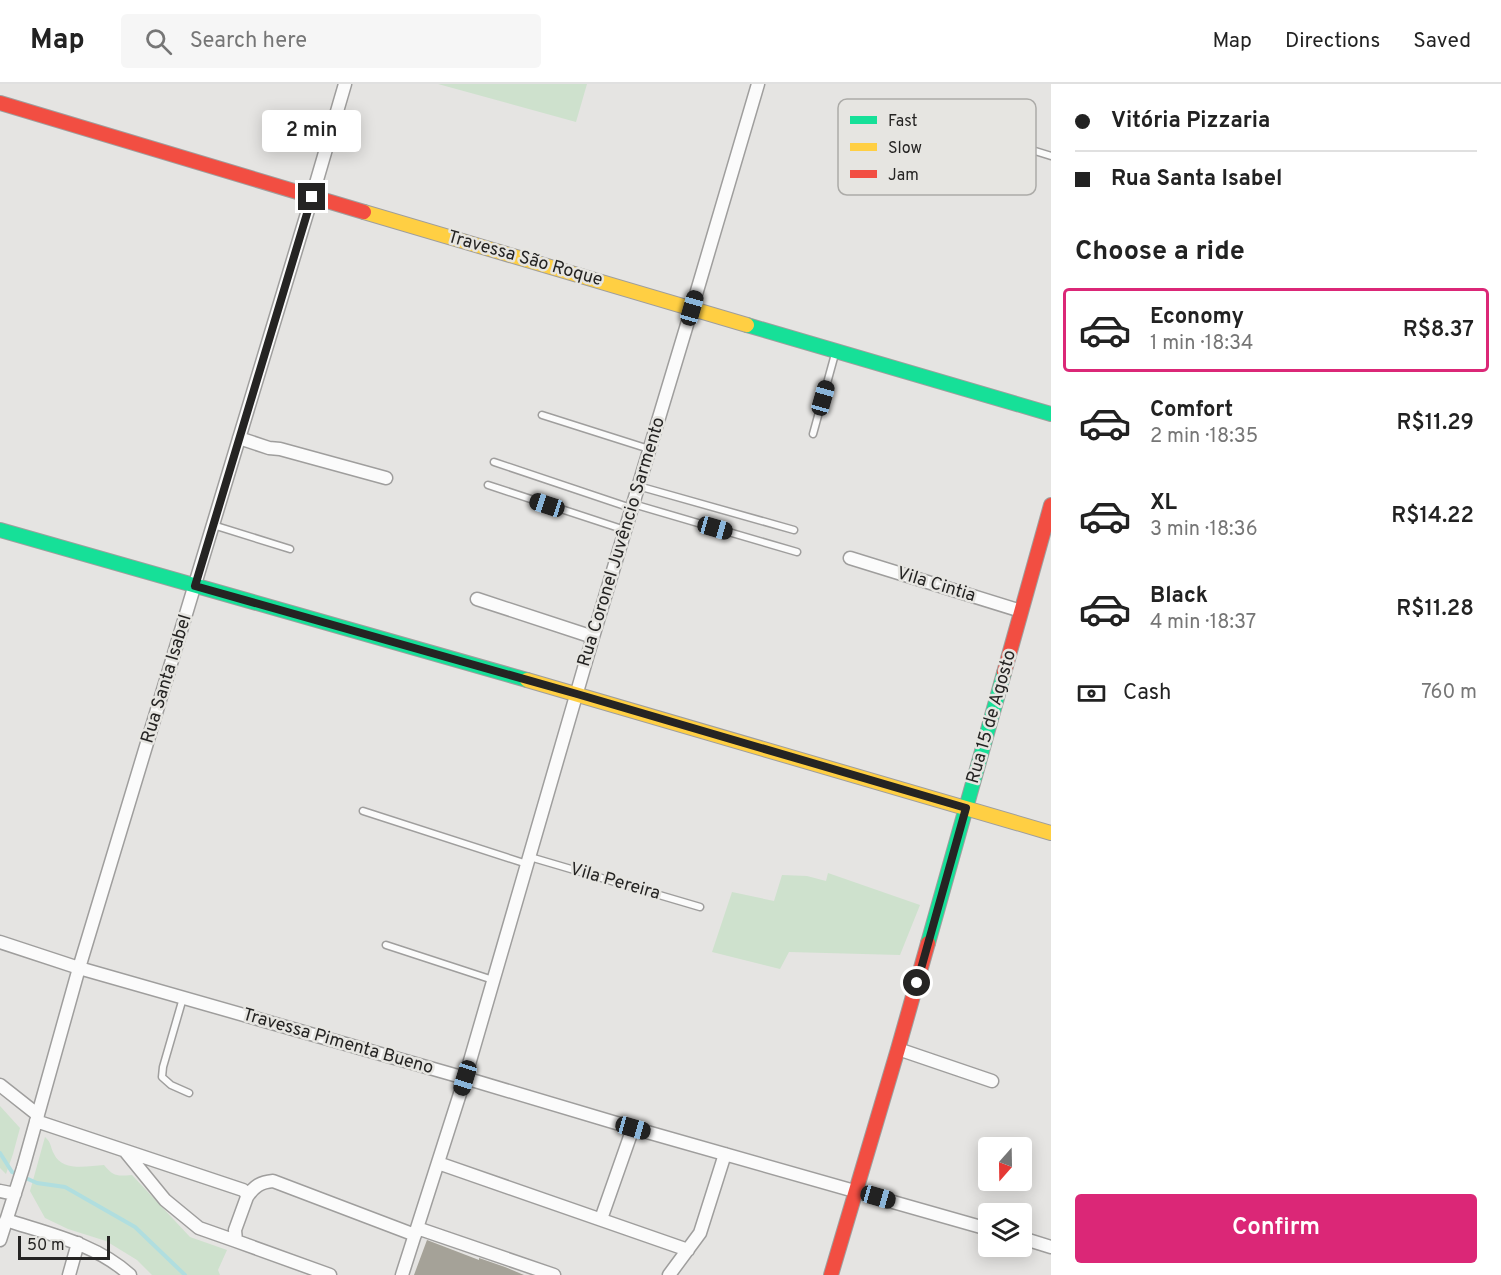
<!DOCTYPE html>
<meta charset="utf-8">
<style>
body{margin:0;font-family:Overpass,sans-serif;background:#f6f6f6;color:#222;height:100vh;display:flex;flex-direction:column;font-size:22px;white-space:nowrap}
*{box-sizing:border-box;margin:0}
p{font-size:20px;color:#767676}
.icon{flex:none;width:33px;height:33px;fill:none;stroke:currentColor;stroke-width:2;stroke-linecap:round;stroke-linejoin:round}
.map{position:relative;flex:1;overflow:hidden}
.sheet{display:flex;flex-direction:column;background:#fff;width:450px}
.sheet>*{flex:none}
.guide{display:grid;align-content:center;height:132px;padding:0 24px;background:#fff}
.needle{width:39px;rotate:200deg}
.fabs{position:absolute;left:978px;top:1053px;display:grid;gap:12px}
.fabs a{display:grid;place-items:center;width:54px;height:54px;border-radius:6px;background:#fff;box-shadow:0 3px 15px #0003;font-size:30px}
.scale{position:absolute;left:18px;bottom:15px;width:92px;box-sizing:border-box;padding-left:6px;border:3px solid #252423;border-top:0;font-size:16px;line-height:21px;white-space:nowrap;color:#252423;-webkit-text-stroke:4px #e6e5e1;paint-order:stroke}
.end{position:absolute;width:27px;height:27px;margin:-14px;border:8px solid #252423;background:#fff;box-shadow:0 0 0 3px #fff}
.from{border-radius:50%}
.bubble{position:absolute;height:42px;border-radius:6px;background:#fff;box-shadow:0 3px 15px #0003;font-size:20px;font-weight:600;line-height:42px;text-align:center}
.car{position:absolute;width:18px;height:36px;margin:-18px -9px;border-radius:8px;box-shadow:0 0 4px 2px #0007;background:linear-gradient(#222 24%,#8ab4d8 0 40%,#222 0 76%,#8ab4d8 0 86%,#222 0)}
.guide b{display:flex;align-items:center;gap:21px;height:57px;font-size:22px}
.guide b+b{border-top:2px solid #e0e0e0}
.guide i{width:15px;height:15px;background:#222}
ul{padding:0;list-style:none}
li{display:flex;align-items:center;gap:18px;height:84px;margin:0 12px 9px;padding:0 12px;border:3px solid transparent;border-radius:6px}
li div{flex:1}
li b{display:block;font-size:22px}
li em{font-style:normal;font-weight:600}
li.active{border-color:#db2777}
li>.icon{width:54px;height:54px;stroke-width:1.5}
h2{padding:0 24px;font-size:27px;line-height:72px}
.pay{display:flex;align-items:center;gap:15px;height:66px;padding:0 24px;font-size:22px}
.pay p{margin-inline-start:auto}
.button{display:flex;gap:12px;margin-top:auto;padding:12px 24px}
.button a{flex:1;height:69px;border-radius:6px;background:#db2777;color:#fff;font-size:24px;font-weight:600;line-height:69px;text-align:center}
header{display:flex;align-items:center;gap:36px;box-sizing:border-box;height:84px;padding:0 30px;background:#fff;border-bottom:2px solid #e0e0e0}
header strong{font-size:28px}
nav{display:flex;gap:33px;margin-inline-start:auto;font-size:21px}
.search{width:420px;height:54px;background:#f6f6f6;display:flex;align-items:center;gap:15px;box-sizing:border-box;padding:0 21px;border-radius:6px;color:#767676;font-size:22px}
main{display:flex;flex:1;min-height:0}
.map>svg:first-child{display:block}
</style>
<header>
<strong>Map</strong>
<div class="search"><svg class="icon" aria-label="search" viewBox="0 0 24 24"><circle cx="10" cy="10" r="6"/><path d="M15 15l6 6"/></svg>Search here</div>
<nav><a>Map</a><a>Directions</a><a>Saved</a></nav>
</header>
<main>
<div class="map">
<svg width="1051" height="1191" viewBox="0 0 1051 1191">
<rect width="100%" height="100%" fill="#e5e4e2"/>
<path fill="#cee1cd" d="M438,0H587L576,38Z
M828,789L920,821L900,871L789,868L780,885L712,868L732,808L774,817L782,791L807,792L826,797Z
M0,1022L20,1044L13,1070L6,1090L0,1084Z
M45,1053C52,1059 50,1063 54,1070C62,1088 88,1082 104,1081C114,1093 117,1092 132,1091L190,1153L227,1166L218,1186L220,1191H152L137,1176L106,1157L68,1145L45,1134L30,1107Z"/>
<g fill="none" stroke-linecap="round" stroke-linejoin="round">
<path stroke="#b0dedf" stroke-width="4" d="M0,1069L12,1088L37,1099L65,1103L135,1143L185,1191"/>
</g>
<path fill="#a5a298" d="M427,1156L479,1176V1174L505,1183L524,1191H414Z"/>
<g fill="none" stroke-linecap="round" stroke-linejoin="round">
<g stroke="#9f9e9d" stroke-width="9">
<path id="lane" d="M977,49L1051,72
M542,331L649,365
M813,350L835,270
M494,378L631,424
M488,401L625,446
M638,402L794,446
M633,420L797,468
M213,441L290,465
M363,727L527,780
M530,773L700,823
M386,861L493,896
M183,914L163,983L162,993L171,1001L189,1009"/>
</g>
<g stroke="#9f9e9d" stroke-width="15">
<path id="street" d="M239,354L269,364L280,365L386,394
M850,474L1021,527
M477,515L593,553
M0,858L79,884L465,994L633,1044L988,1145
M898,965L992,997
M0,1001L38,1031
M36,1037L243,1106L246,1109L247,1113L235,1146L236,1157L330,1191
M125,1067L165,1116L199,1144L236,1157
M438,1079L688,1166
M0,1107L15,1110
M247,1113C254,1102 261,1098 273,1097L415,1151
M601,1135L633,1044
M6,1136C49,1150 96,1160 130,1191
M417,1144L554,1191
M1022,1154L1051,1163
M0,1156L23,1084L79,884L312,113L345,0
M69,1191L78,1159
M402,1191L465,994L593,553L692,224L758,0
M669,1191L700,1149L725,1070"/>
</g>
<g stroke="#9f9e9d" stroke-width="16">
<path id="fast" d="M747,241L1051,330
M0,446L527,596
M928,859L1004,589"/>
</g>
<g stroke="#9f9e9d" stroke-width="16">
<path id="slow" d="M364,128L747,241
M527,596L1051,749"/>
</g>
<g stroke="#9f9e9d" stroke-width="16">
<path id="jam" d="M0,19L364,128
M1004,589L1051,421
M831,1191L898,965L928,859"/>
</g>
<use href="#lane" stroke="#fbfbfb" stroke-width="6"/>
<use href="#street" stroke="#fbfbfb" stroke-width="12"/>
<use href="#fast" stroke="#16e098" stroke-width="14"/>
<use href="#slow" stroke="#ffcf43" stroke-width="14"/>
<use href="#jam" stroke="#f24e42" stroke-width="14"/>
</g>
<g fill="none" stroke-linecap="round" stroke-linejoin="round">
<path stroke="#252423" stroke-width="8" d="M312,113L195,502L577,610L966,724L917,899"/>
</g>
<g text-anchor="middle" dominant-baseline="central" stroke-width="5" stroke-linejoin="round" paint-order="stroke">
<g font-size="18" fill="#252423" stroke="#e6e5e1">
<text transform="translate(525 175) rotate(16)">Travessa São Roque</text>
<text transform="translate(622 458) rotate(-73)">Rua Coronel Juvêncio Sarmento</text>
<text transform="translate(936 501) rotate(17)">Vila Cintia</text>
<text transform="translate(167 595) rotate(-73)">Rua Santa Isabel</text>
<text transform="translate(992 633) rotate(-74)">Rua 15 de Agosto</text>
<text transform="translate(615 798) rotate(16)">Vila Pereira</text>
<text transform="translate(338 958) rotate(16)">Travessa Pimenta Bueno</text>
</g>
</g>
<rect x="838" y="15" width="198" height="96" rx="9" fill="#e6e5e1" stroke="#acaba8" stroke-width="1.5"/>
<rect x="850" y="32" width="27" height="8" fill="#16e098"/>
<rect x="850" y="59" width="27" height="8" fill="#ffcf43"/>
<rect x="850" y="86" width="27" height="8" fill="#f24e42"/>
<g font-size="16" fill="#252423">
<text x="888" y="42">Fast</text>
<text x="888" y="69">Slow</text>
<text x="888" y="96">Jam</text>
</g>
</svg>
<div class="fabs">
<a><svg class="needle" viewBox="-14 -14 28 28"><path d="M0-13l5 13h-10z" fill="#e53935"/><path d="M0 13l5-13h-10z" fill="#767676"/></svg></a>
<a><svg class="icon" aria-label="layers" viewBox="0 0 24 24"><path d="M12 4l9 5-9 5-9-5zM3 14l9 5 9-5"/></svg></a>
</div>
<div class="scale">50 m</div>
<i class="end from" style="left:917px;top:899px"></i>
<i class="end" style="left:312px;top:113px"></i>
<div class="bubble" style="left:262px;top:26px;width:99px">2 min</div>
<i class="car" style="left:692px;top:224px;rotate:16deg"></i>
<i class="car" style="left:823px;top:314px;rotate:16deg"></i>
<i class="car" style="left:547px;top:421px;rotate:288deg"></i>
<i class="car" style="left:715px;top:444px;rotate:106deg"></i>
<i class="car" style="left:465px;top:994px;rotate:197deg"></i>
<i class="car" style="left:633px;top:1044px;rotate:106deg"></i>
<i class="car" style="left:878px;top:1113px;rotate:106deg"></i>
</div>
<section class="sheet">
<div class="guide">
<b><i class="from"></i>Vitória Pizzaria</b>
<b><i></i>Rua Santa Isabel</b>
</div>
<h2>Choose a ride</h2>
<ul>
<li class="active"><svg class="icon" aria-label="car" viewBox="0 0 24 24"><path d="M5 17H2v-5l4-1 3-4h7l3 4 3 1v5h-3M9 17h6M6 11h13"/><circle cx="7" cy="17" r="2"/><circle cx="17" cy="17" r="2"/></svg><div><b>Economy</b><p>1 min · 18:34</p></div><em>R$8.37</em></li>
<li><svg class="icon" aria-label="car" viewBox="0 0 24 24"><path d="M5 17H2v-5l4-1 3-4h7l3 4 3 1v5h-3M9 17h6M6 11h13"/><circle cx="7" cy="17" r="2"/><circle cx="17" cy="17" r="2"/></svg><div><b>Comfort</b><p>2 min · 18:35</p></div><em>R$11.29</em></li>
<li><svg class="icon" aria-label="car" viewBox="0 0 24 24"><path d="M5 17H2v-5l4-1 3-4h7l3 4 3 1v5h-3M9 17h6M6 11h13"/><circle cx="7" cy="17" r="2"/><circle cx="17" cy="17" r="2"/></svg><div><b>XL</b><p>3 min · 18:36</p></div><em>R$14.22</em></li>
<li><svg class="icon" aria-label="car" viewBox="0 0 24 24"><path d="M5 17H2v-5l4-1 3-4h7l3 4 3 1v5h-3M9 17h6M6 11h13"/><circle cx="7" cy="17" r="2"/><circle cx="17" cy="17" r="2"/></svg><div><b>Black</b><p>4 min · 18:37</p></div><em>R$11.28</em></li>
</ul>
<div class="pay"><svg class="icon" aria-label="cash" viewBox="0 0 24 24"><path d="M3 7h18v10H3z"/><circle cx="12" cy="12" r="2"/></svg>Cash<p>760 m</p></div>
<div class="button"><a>Confirm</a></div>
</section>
</main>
